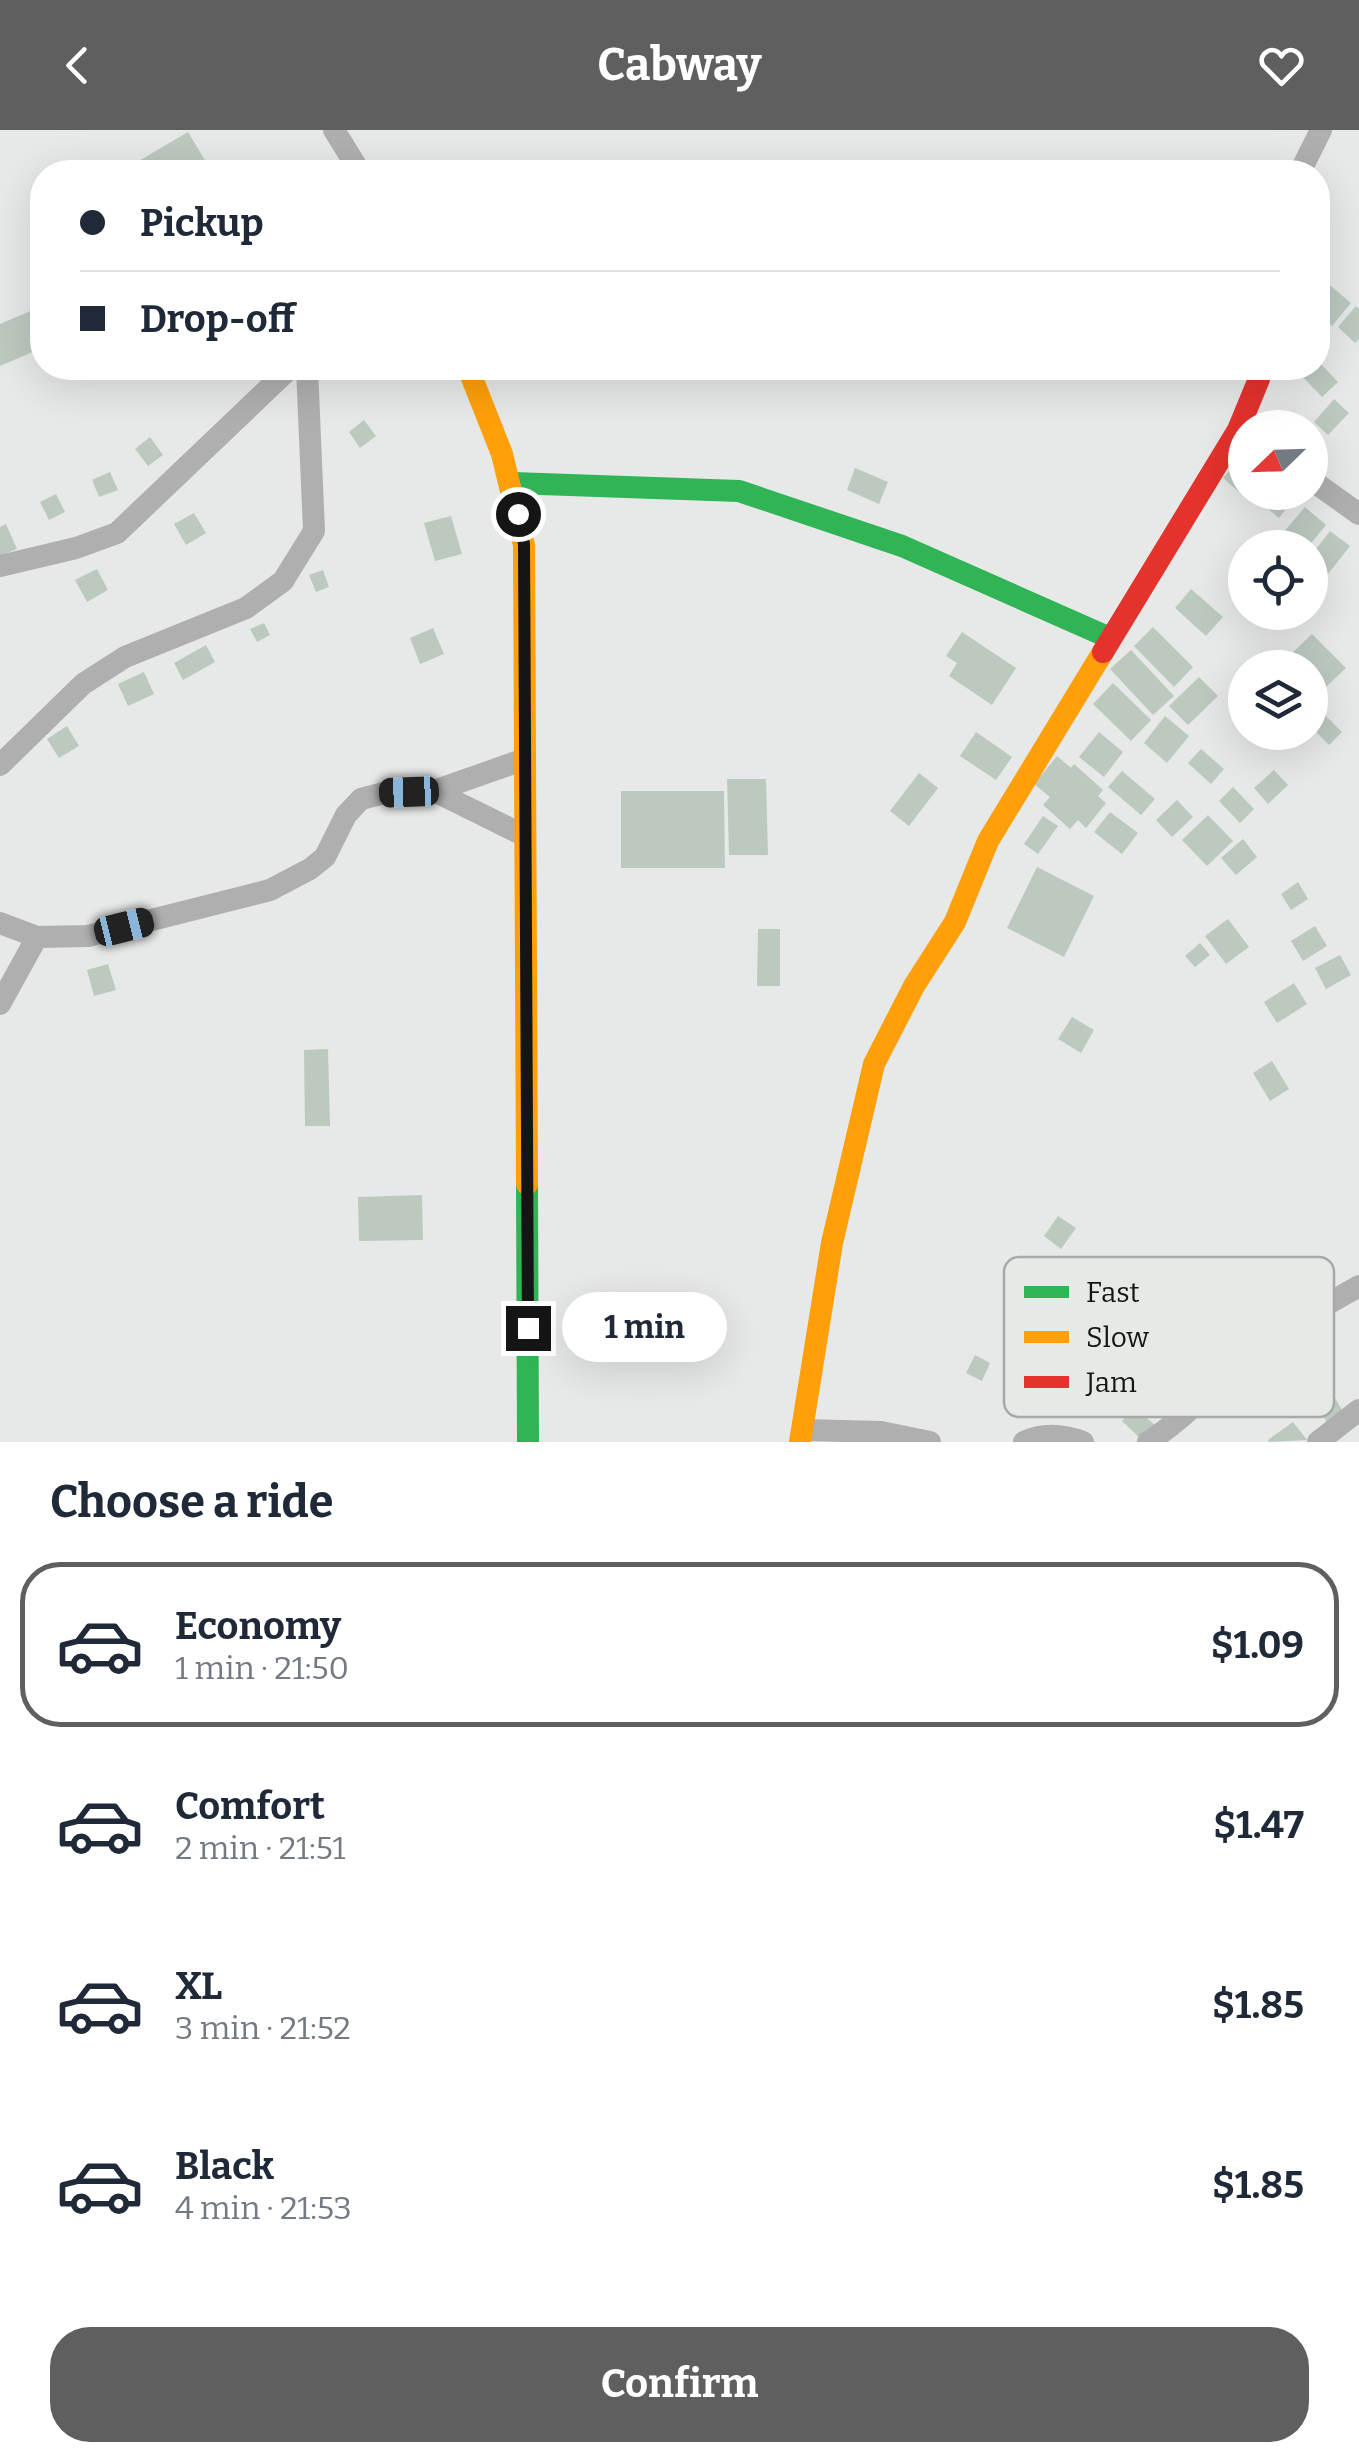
<!DOCTYPE html>
<meta charset="utf-8">
<style>
body{margin:0;font-family:Bitter,serif;background:#f2f2f3;color:#1f2937;height:100vh;display:flex;flex-direction:column;font-size:38px;white-space:nowrap}
*{box-sizing:border-box;margin:0}
p{font-size:32px;color:#747a83}
.icon{flex:none;width:55px;height:55px;fill:none;stroke:currentColor;stroke-width:2;stroke-linecap:round;stroke-linejoin:round}
.map{position:relative;height:1312px;overflow:hidden}
.side{display:flex;flex-direction:column;background:#fff;flex:1}
.side>*{flex:none}
.top-card{position:absolute;left:30px;top:30px;width:1300px;height:220px;border-radius:40px;box-shadow:0 10px 40px #0002;display:grid;align-content:center;height:220px;padding:0 50px;background:#fff}
.needle{width:65px;rotate:247deg}
.buttons{position:absolute;left:1228px;top:280px;display:grid;gap:20px}
.buttons a{display:grid;place-items:center;width:100px;height:100px;border-radius:50%;background:#fff;box-shadow:0 10px 40px #0002;font-size:50px}
.end{position:absolute;width:45px;height:45px;margin:-22px;border:12px solid #141514;background:#fff;box-shadow:0 0 0 5px #fff}
.from{border-radius:50%}
.bubble{position:absolute;height:70px;border-radius:35px;background:#fff;box-shadow:0 10px 40px #0002;font-size:32px;font-weight:700;line-height:70px;text-align:center}
.car{position:absolute;width:30px;height:60px;margin:-30px -15px;border-radius:12px;box-shadow:0 0 8px 2px #0007;background:linear-gradient(#222 24%,#8ab4d8 0 40%,#222 0 76%,#8ab4d8 0 86%,#222 0)}
.top-card b{display:flex;align-items:center;gap:35px;height:95px;font-size:38px}
.top-card b+b{border-top:2px solid #e0e1e3}
.top-card i{width:25px;height:25px;background:#1f2937}
ul{padding:0;list-style:none}
li{display:flex;align-items:center;gap:30px;height:165px;margin:0 20px 15px;padding:0 30px;border:5px solid transparent;border-radius:40px}
li div{flex:1}
li b{display:block;font-size:38px}
li em{font-style:normal;font-weight:700}
li.active{border-color:#5e5f5e}
li>.icon{width:90px;height:90px;stroke-width:1.5}
h2{padding:0 50px;font-size:45px;line-height:120px}
.cta{display:flex;gap:20px;margin-top:auto;padding:20px 50px}
.cta a{flex:1;height:115px;border-radius:40px;background:#5e5f5e;color:#fff;font-size:40px;font-weight:700;line-height:115px;text-align:center}
header{display:flex;justify-content:space-between;align-items:center;height:130px;padding:0 50px;background:#5e5f5e;color:#fff;font-size:45px;font-weight:700}
.map>svg:first-child{display:block}
</style>
<header><svg class="icon" aria-label="back" viewBox="0 0 24 24"><path d="M15 5l-7 7 7 7"/></svg>Cabway<svg class="icon" aria-label="heart" viewBox="0 0 24 24"><path d="M12 20l-8-8c-3-5 5-10 8-4 3-6 11-1 8 4z"/></svg></header>
<div class="map">
<svg width="1359" height="1312" viewBox="0 0 1359 1312">
<rect width="100%" height="100%" fill="#e6e9e7"/>
<path fill="#bcc9bf" d="M188,2L212,42H120Z
M1318,145L1351,173L1332,196L1318,183Z
M42,176V218L0,236V194Z
M1356,176L1359,179V209L1355,213L1338,197Z
M1318,231L1338,252L1322,267L1300,244L1307,238H1318Z
M1334,269L1349,283L1328,305L1314,292Z
M364,290L376,306L360,318L349,302Z
M150,307L163,325L148,336L135,319Z
M1245,322V367L1223,348Z
M855,338L888,352L879,374L847,360Z
M110,342L118,360L99,367L92,350Z
M1271,362H1286L1294,369L1279,388L1262,374Z
M56,364L65,382L49,390L40,372Z
M1305,377L1326,395L1307,418H1299L1283,403Z
M194,383L206,403L186,415L174,394Z
M451,386L462,424L435,431L424,393Z
M6,394L17,419L0,426V397Z
M1330,401L1350,416L1328,444L1310,427Z
M97,439L108,460L87,472L75,450Z
M323,440L329,457L316,462L309,445Z
M1191,459L1223,487L1206,506L1175,478Z
M264,493L270,505L257,512L250,499Z
M1153,497L1193,537L1174,557L1134,516Z
M433,498L444,524L420,534L410,508Z
M962,502L1016,538L992,575L949,546L957,533L946,526Z
M1312,504L1346,538L1326,557L1292,523Z
M206,515L215,532L183,550L174,533Z
M1131,520L1174,566L1153,585L1110,539Z
M144,542L154,564L128,576L118,554Z
M1199,547L1218,566L1188,595L1169,576Z
M1113,553L1151,590L1131,611L1093,574Z
M1318,578L1342,602L1329,615L1310,596V585Z
M1165,586L1189,606L1167,633L1144,613Z
M67,596L79,616L59,628L47,609Z
M976,602L1012,627L996,650L960,626Z
M1099,602L1123,622L1104,647L1079,627Z
M1201,619L1224,639L1211,654L1188,633Z
M1057,626L1071,638L1074,634L1103,660L1098,666L1106,673L1086,698L1078,690L1070,699L1043,675L1050,667L1034,654Z
M1274,640L1288,655L1268,674L1254,658Z
M1122,641L1155,669L1141,685L1108,657Z
M919,643L938,658L909,696L890,681Z
M727,649H766L768,725H729Z
M1233,657L1254,679L1240,693L1219,671Z
M621,661H724L725,738H621Z
M1177,670L1193,687L1172,707L1156,690Z
M1110,682L1138,703L1122,724L1094,702Z
M1208,685L1233,711L1207,736L1182,710Z
M1043,686L1058,696L1038,724L1024,714Z
M1243,709L1257,727L1236,745L1221,728Z
M1037,737L1094,766L1064,827L1007,798Z
M1298,752L1308,769L1291,780L1281,764Z
M1228,789L1249,817L1226,834L1205,806Z
M1315,796L1327,816L1303,831L1291,811Z
M758,799H780V856H757Z
M1200,813L1210,825L1195,837L1185,826Z
M1340,825L1351,845L1326,859L1315,838Z
M108,834L116,860L94,866L87,840Z
M1294,853L1307,874L1277,893L1264,872Z
M1072,887L1094,900L1081,923L1058,909Z
M328,919L330,996H305L304,920Z
M1272,931L1289,959L1270,971L1253,943Z
M422,1065L423,1110L359,1111L358,1067Z
M1058,1086L1076,1098L1061,1119L1044,1106Z
M975,1225L990,1233L982,1251L966,1243Z
M1335,1268L1343,1282L1327,1292L1318,1279Z
M1134,1277L1156,1296L1143,1311L1122,1291Z
M1293,1292L1307,1310L1269,1312L1268,1310Z"/>
<g fill="none" stroke-linecap="round" stroke-linejoin="round">
<path stroke="#afafaf" stroke-width="22" d="M334,0L360,42
M1300,42L1321,0
M1310,349L1359,384
M0,436L76,418L117,403L290,238
M0,635L83,554L125,527L246,478L283,451L314,401L307,238
M434,661L525,706
M0,793L37,807L88,806L270,760L310,739L325,727L346,685L361,669L384,663L434,661L525,629
M0,874L37,807
M803,1300L881,1302L930,1312
M1024,1312C1043,1303 1064,1305 1083,1312
M1148,1312C1186,1288 1214,1255 1248,1227C1282,1199 1321,1178 1359,1156
M1318,1312L1359,1280"/>
<path stroke="#30b455" stroke-width="22" d="M513,353L739,361L902,416L1110,508
M527,1054L528,1312"/>
<path stroke="#ff9f0a" stroke-width="22" d="M468,238L502,324L524,415L527,1054
M800,1312L832,1113L874,934L914,856L955,792L988,711L1103,522"/>
<path stroke="#e5322d" stroke-width="22" d="M1103,522L1238,300L1259,249L1260,238"/>
</g>
<g fill="none" stroke-linecap="round" stroke-linejoin="round">
<path stroke="#141514" stroke-width="12" d="M518,384L524,414L528,1198"/>
</g>
<rect x="1004" y="1127" width="330" height="160" rx="15" fill="#e5eae6" stroke="#a6aaa7" stroke-width="2.5"/>
<rect x="1024" y="1156" width="45" height="12" fill="#30b455"/>
<rect x="1024" y="1201" width="45" height="12" fill="#ff9f0a"/>
<rect x="1024" y="1246" width="45" height="12" fill="#e5322d"/>
<g font-size="28" fill="#141514">
<text x="1086" y="1172">Fast</text>
<text x="1086" y="1217">Slow</text>
<text x="1086" y="1262">Jam</text>
</g>
</svg>
<div class="buttons">
<a><svg class="needle" viewBox="-14 -14 28 28"><path d="M0-13l5 13h-10z" fill="#e53935"/><path d="M0 13l5-13h-10z" fill="#747a83"/></svg></a>
<a><svg class="icon" aria-label="locate" viewBox="0 0 24 24"><circle cx="12" cy="12" r="6"/><path d="M12 2v4M12 18v4M2 12h4M18 12h4"/></svg></a>
<a><svg class="icon" aria-label="layers" viewBox="0 0 24 24"><path d="M12 4l9 5-9 5-9-5zM3 14l9 5 9-5"/></svg></a>
</div>
<i class="end from" style="left:518px;top:384px"></i>
<i class="end" style="left:528px;top:1198px"></i>
<div class="bubble" style="left:562px;top:1162px;width:165px">1 min</div>
<i class="car" style="left:409px;top:662px;rotate:268deg"></i>
<i class="car" style="left:124px;top:797px;rotate:76deg"></i>
<div class="top-card">
<b><i class="from"></i>Pickup</b>
<b><i></i>Drop-off</b>
</div>
</div>
<section class="side">
<h2>Choose a ride</h2>
<ul>
<li class="active"><svg class="icon" aria-label="car" viewBox="0 0 24 24"><path d="M5 17H2v-5l4-1 3-4h7l3 4 3 1v5h-3M9 17h6M6 11h13"/><circle cx="7" cy="17" r="2"/><circle cx="17" cy="17" r="2"/></svg><div><b>Economy</b><p>1 min · 21:50</p></div><em>$1.09</em></li>
<li><svg class="icon" aria-label="car" viewBox="0 0 24 24"><path d="M5 17H2v-5l4-1 3-4h7l3 4 3 1v5h-3M9 17h6M6 11h13"/><circle cx="7" cy="17" r="2"/><circle cx="17" cy="17" r="2"/></svg><div><b>Comfort</b><p>2 min · 21:51</p></div><em>$1.47</em></li>
<li><svg class="icon" aria-label="car" viewBox="0 0 24 24"><path d="M5 17H2v-5l4-1 3-4h7l3 4 3 1v5h-3M9 17h6M6 11h13"/><circle cx="7" cy="17" r="2"/><circle cx="17" cy="17" r="2"/></svg><div><b>XL</b><p>3 min · 21:52</p></div><em>$1.85</em></li>
<li><svg class="icon" aria-label="car" viewBox="0 0 24 24"><path d="M5 17H2v-5l4-1 3-4h7l3 4 3 1v5h-3M9 17h6M6 11h13"/><circle cx="7" cy="17" r="2"/><circle cx="17" cy="17" r="2"/></svg><div><b>Black</b><p>4 min · 21:53</p></div><em>$1.85</em></li>
</ul>
<div class="cta"><a>Confirm</a></div>
</section>
